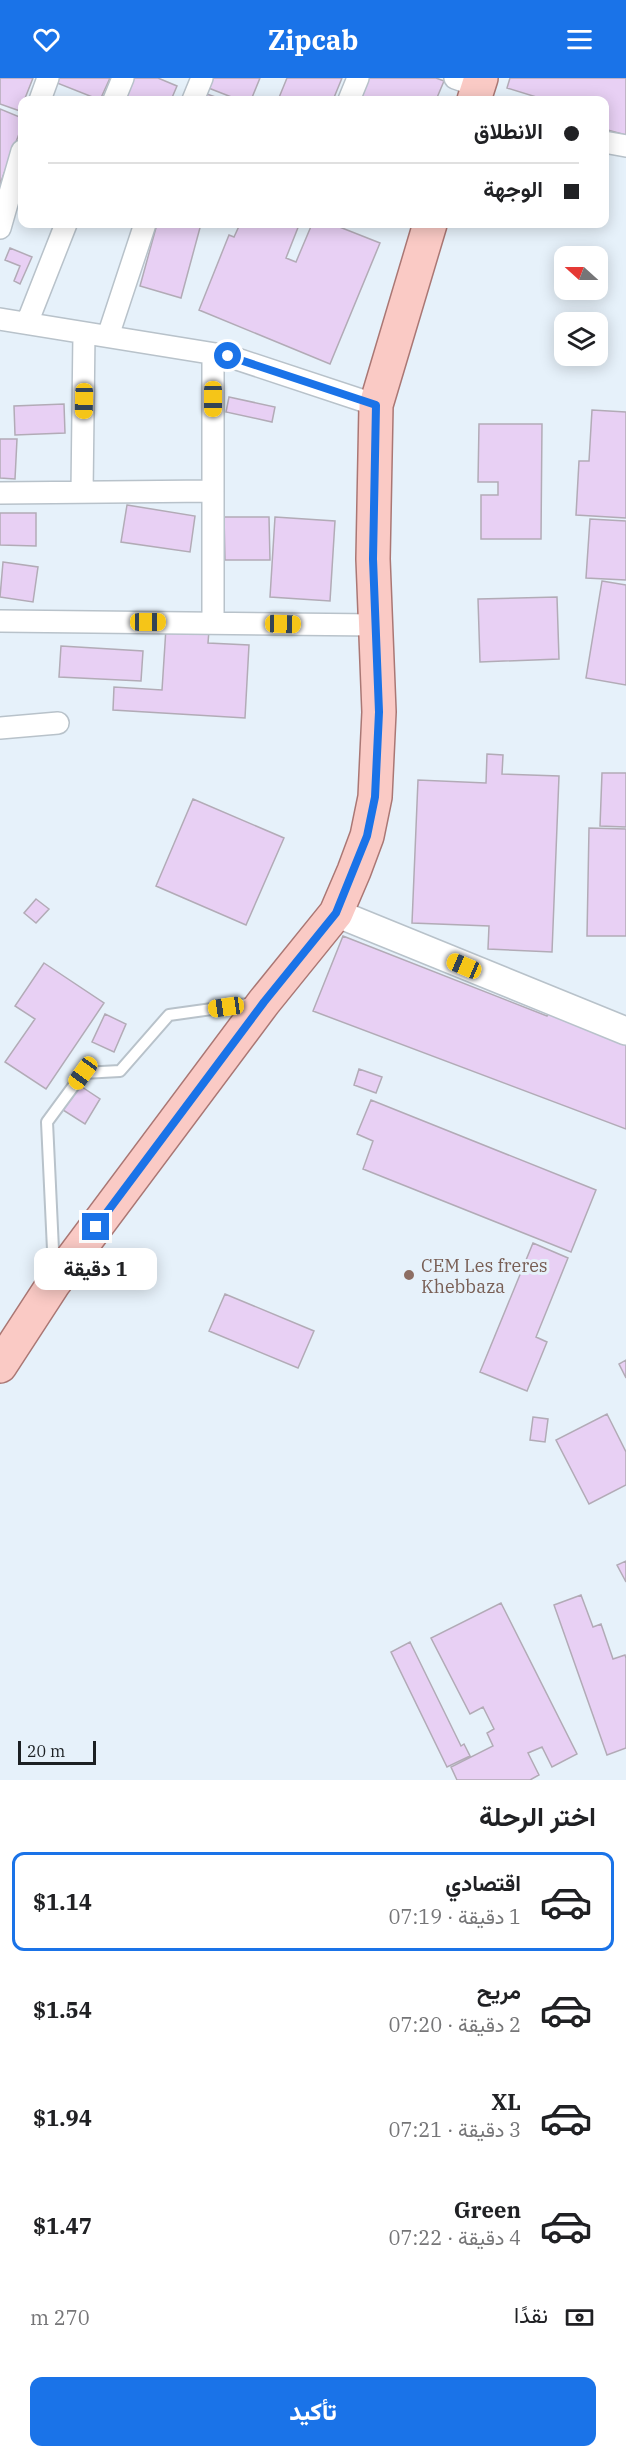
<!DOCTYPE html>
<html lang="ar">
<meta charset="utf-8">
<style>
body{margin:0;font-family:"IBM Plex Serif",Vazirmatn,serif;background:#f2f2f2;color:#202124;direction:rtl;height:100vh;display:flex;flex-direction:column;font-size:22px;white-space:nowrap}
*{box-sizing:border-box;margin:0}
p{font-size:20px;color:#757577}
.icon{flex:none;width:33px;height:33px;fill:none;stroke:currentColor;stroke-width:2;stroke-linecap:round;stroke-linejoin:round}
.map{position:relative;height:1702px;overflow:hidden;direction:ltr}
.side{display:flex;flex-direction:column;background:#fff;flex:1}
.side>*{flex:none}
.top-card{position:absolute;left:18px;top:18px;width:591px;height:132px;border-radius:12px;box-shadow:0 3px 15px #0003;direction:rtl;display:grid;align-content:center;height:132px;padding:0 30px;background:#fff}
.needle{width:39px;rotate:291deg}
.controls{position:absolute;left:554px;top:168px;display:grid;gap:12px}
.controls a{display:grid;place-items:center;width:54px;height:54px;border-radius:12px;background:#fff;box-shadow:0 3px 15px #0003;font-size:30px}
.scale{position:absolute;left:18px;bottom:15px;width:78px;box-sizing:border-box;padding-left:6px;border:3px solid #1c2023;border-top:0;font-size:16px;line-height:21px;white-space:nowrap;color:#1c2023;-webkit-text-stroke:4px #e6f1fa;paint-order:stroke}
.end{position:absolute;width:27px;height:27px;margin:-14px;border:8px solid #1a73e8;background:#fff;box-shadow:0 0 0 3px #fff}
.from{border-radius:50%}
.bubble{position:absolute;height:42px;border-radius:12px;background:#fff;box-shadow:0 3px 15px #0003;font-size:20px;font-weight:800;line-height:42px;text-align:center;direction:rtl}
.car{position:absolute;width:18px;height:36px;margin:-18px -9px;border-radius:8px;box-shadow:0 0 4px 2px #0007;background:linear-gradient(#f5c518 24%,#345 0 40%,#f5c518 0 76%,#345 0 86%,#f5c518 0)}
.top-card b{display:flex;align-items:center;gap:21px;height:57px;font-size:22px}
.top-card b+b{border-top:2px solid #e0e0e0}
.top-card i{width:15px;height:15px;background:#202124}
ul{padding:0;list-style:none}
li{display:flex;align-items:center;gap:18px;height:99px;margin:0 12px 9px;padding:0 18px;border:3px solid transparent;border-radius:12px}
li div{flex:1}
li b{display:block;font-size:22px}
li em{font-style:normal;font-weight:800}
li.active{border-color:#1a73e8}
li>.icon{width:54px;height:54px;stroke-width:1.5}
h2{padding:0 30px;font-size:27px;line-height:72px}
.pay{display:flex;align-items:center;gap:15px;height:66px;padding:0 30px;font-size:22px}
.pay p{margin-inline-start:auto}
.action{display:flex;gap:12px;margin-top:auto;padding:12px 30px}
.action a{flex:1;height:69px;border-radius:12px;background:#1a73e8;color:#fff;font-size:24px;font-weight:800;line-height:69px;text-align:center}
header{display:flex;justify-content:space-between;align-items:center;height:78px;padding:0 30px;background:#1a73e8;color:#fff;font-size:27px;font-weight:800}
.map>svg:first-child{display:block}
</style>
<header><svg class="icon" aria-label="menu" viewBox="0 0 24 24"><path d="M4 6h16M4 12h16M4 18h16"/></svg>Zipcab<svg class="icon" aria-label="heart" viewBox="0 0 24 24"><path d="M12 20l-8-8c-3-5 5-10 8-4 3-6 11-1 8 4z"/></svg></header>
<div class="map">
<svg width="626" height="1702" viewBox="0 0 626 1702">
<rect width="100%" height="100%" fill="#e6f1fa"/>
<path fill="#e8d0f4" stroke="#b2abb6" stroke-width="1.5" d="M0,0H33L20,33L0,26Z
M54,0H110L100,22L52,3Z
M127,0H158L177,8L171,22H118Z
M210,0H260L251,22H239L206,9Z
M287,0H342L333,22H278Z
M366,0H436L444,3L436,22H358Z
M510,0H626V57L604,51V22H546L507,10Z
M201,14L224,22H197Z
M0,31L22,40V48L0,106Z
M157,146H201L181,220L140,208Z
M240,146L299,147L286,180L296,184L312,146H332L380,165L330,286L199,232L229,157L234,159Z
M10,170L32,179L20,206L14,203L20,188L5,182Z
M229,319L275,329L272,344L226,334Z
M64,326L65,355L15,357L14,328Z
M592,332L626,334V440L576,437L579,383H589Z
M479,346H542L541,461H481V417H498V404H478Z
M0,361H17L15,401L0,400Z
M127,427L195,438L190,474L121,464Z
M0,435H36V468L0,467Z
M224,439H269L270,482H225Z
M275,439L335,443L330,523L270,519Z
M590,441L626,443V502L586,500Z
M3,484L38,489L33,524L0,519Z
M602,503L626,507V607L586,600Z
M557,519L559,581L480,584L478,521Z
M166,550L209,552L208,565L249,567L245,640L113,632L114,609L162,612Z
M61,568L143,573L141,603L59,599Z
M487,676L503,677L502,696L559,698L552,874L488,871L489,848L412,845L418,702L486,705Z
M602,695H626V749L600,748Z
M193,721L284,760L246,847L156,808Z
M589,750L626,751V858H587Z
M36,821L49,831L36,845L24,835Z
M343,858L547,938L549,934L626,964V1051L313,933Z
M44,885L104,925L46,1011L5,984L35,941L15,928Z
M105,936L126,946L114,974L92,964Z
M359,991L382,999L376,1015L354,1007Z
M79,1007L100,1021L85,1046L63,1032Z
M371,1022L596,1112L571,1174L363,1091L373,1063L357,1056Z
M533,1165L568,1180L536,1259L547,1264L527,1313L480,1294Z
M225,1216L314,1253L298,1290L209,1253Z
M626,1282V1300L619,1286Z
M607,1336L626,1374V1407L589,1426L556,1362Z
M533,1339L548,1341L545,1364L530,1362Z
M626,1483V1504L617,1487Z
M581,1517L593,1549L601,1546L613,1581L625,1577L626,1580V1670L607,1677L554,1527Z
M501,1525L577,1676L552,1689L542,1669L528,1675L539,1697L530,1702H457L451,1689L493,1668L487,1655L494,1651L483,1629L470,1636L431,1560Z
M410,1564L461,1668L464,1666L470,1678L447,1689L391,1574Z"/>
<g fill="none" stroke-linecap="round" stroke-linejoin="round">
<g stroke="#b8c2ca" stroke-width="14">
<path id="service" d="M54,1193L47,1044L83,995L120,993L169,937L255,925"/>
</g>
<g stroke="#b8c2ca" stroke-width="24">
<path id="minor" d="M455,0L478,8
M40,22L48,0
M114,22L123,0
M193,22L202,0
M349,22L358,0
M604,64L626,68
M0,150L22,73
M0,241L228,278L376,327
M27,245L66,146
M108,258L145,146
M82,414L84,255
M0,415L213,413
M0,543L377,547
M213,544V276
M0,650L58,645"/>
</g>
<g stroke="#b8c2ca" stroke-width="30">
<path id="tertiary" d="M336,835L626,953"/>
</g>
<g stroke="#aa7774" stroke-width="36">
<path id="primary" d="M474,22L481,0
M0,1288L54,1205L264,924L336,835L354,793L367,758L375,719L379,634L373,481L376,327L430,146"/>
</g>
<use href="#service" stroke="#fff" stroke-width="10"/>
<use href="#minor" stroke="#fff" stroke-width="21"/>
<use href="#tertiary" stroke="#fff" stroke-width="27"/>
<use href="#primary" stroke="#facac5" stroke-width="33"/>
</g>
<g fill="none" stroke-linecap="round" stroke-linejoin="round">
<path stroke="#1a73e8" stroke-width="8" d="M96,1149L264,924L336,835L367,758L375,719L379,634L373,481L376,327L228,278"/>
</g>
<circle fill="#8d6e63" stroke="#e6f1fa" stroke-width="2" cx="409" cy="1197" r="6"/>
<g text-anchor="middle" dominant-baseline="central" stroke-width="6" stroke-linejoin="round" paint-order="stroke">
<g font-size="18" fill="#785e54" stroke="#e6f1fa" text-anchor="start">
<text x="421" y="1187">CEM Les freres<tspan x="421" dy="21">Khebbaza</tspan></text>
</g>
</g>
</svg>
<div class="controls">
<a><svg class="needle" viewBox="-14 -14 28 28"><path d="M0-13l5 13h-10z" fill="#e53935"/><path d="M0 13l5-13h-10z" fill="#757577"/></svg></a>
<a><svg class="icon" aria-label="layers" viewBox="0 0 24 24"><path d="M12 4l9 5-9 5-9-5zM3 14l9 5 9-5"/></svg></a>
</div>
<div class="scale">20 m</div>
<i class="end from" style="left:228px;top:278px"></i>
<i class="end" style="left:96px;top:1149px"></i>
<div class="bubble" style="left:34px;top:1170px;width:123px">1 دقيقة</div>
<i class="car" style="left:213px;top:321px;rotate:180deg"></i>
<i class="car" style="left:84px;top:323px;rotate:181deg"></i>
<i class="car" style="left:148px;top:544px;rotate:90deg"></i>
<i class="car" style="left:283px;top:546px;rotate:91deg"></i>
<i class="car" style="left:464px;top:888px;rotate:293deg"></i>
<i class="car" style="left:226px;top:929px;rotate:262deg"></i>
<i class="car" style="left:83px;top:995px;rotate:216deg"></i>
<div class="top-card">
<b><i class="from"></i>الانطلاق</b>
<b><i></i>الوجهة</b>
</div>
</div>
<section class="side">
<h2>اختر الرحلة</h2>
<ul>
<li class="active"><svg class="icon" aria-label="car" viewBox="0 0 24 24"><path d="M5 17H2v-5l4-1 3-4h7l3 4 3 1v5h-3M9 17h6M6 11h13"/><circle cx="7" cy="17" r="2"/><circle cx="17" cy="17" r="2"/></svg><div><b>اقتصادي</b><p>1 دقيقة · 07:19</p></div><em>$1.14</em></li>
<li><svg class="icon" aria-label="car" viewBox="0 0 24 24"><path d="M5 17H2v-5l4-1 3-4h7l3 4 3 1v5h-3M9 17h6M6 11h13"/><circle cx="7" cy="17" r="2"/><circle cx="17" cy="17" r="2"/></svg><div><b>مريح</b><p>2 دقيقة · 07:20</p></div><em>$1.54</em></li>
<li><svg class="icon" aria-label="car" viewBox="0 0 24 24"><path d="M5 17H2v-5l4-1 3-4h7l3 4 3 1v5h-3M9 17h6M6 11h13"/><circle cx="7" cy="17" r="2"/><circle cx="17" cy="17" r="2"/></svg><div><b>XL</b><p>3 دقيقة · 07:21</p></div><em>$1.94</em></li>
<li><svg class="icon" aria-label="car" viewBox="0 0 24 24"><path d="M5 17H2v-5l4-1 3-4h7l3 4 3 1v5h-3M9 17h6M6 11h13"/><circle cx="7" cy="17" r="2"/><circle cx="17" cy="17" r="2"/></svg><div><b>Green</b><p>4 دقيقة · 07:22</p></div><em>$1.47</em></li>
</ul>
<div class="pay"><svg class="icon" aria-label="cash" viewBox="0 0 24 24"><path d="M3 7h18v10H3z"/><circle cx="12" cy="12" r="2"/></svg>نقدًا<p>270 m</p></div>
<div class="action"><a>تأكيد</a></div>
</section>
